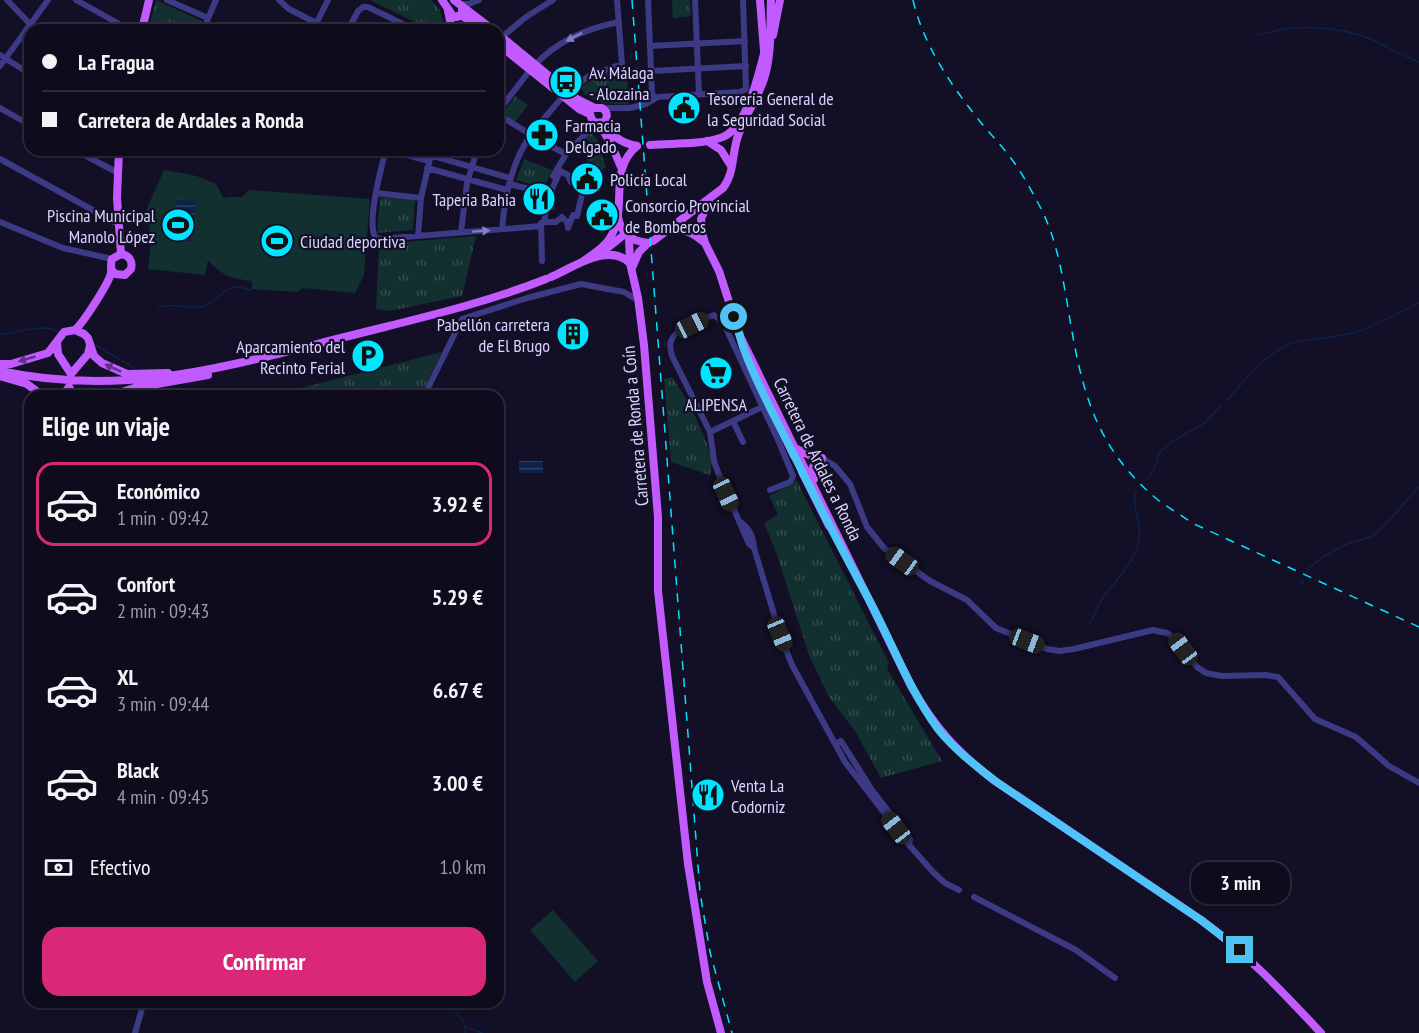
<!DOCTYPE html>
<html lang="es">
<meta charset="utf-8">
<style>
body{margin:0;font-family:"PT Sans Narrow",sans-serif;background:#1c1929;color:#f1f3f6;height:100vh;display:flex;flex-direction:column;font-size:22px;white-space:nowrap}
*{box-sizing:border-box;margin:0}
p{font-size:20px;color:#9b9ba3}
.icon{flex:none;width:33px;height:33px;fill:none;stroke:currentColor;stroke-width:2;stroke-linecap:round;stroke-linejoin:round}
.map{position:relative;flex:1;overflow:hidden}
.drawer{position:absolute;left:24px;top:390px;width:480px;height:618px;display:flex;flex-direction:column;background:#0e0b1c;border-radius:18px;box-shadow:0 2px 4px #0004,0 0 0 2px #2e2b3b}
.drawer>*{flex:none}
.hud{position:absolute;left:24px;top:24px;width:480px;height:132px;border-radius:18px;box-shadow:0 2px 4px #0004,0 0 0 2px #2e2b3b;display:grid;align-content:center;height:132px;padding:0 18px;background:#0e0b1c}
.end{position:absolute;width:27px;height:27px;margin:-14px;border:8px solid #4fc3f7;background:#111;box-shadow:0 0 0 3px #111}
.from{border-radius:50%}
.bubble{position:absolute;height:42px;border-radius:18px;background:#0e0b1c;box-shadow:0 2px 4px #0004,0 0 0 2px #2e2b3b;font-size:20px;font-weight:700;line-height:42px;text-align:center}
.car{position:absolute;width:18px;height:36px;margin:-18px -9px;border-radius:8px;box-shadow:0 0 4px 2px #0007;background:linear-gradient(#222 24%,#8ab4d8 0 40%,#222 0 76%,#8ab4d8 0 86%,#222 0)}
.hud b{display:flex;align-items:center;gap:21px;height:57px;font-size:22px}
.hud b+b{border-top:2px solid #2e2b3b}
.hud i{width:15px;height:15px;background:#f1f3f6}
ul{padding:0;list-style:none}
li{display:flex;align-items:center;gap:18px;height:84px;margin:0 12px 9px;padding:0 6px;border:3px solid transparent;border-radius:18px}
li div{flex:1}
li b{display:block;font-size:22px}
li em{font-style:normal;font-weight:700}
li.active{border-color:#db2777}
li>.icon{width:54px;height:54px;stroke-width:1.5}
h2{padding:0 18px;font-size:27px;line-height:72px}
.pay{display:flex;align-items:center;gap:15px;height:66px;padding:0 18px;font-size:22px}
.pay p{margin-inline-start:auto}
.action{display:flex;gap:12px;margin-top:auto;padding:12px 18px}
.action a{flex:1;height:69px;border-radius:18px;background:#db2777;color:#fff;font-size:24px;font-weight:700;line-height:69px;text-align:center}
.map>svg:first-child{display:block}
</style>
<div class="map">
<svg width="1419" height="1033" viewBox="0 0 1419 1033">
<defs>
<pattern id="grass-tufts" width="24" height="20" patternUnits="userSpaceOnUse" patternTransform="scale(1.5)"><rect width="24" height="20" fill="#12302f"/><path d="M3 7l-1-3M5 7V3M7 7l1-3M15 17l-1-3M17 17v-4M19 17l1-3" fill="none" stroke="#344d4e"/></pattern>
<pattern id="garden-dots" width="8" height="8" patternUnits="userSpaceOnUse" patternTransform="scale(1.5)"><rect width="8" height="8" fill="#12302f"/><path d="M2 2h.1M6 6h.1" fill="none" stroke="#344d4e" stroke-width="1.8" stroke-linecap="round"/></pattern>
<pattern id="water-rules" width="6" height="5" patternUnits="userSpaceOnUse" patternTransform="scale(1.5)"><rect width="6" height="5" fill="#0c2248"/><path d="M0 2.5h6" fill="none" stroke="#2f4163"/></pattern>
</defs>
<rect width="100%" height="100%" fill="#130f26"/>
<path fill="url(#grass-tufts)" d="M156,0L202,21L198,30H148Z
M370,0H431L440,10L443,22L439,30H431Z
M672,0H690L691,16L673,18Z
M626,68L629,104C612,105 589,104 580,87L604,74Z
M515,96L528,105L515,122L502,115Z
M524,159L552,170L544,188L516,180Z
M380,197L415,200L413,230L377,233Z
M476,236L462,296L389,311L376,309L379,244Z
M442,352L420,396H269L289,391Z
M672,377C684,394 721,457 709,475L671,462L664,379Z
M796,479L889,663L887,669L942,761L881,778L855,731L829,697L809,655L776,552L764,523L778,515L769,496L792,484Z"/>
<path fill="url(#garden-dots)" d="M591,133L596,138L606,167L600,172L593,171L586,166L590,142L585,138Z"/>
<path fill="#12302f" d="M164,170L197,176L216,184L224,199L226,197H242L249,190L370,199L364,275L355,293L302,288L298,292L252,289V281C233,279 220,275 208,260L205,275L148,269L151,242L147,208Z
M553,910L598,961L575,982L530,930Z"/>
<path fill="url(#water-rules)" d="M177,199L196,201L191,241L172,239Z
M519,461H543V473H519Z"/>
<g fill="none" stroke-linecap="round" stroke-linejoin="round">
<path stroke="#0c2248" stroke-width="1.5" d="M1258,35C1295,24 1337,25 1373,40C1388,47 1403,56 1419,62
M158,307C175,302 190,310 204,306C222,300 226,279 250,290
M0,334C20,333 39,323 58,331
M95,345L130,365L133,369
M1227,400C1247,379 1270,346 1301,341C1319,337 1338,338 1356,332C1378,325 1398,312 1419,303
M1148,478L1154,469L1159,453L1171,442L1205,423L1221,406
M1308,570C1314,561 1336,549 1347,544C1355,541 1366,540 1374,535C1391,521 1403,503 1419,487
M1301,585L1303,580
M1089,625C1094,615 1098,605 1104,596C1117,579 1134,563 1139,541C1143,525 1130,503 1136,491
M449,1002L465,1024V1033
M466,1027L482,1033"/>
<path stroke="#3d3a85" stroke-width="6" d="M7,0L30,24L40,30
M76,0L130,30
M167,0L208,18
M279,0L289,9L330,30
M648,0L652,94L655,97
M695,0L699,94
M461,4H469L479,0
M316,24L328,0
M203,30L216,0
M348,30L358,11L363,7H368L415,30
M502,37L526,17L553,0
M650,46L745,41
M0,55L30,74
M535,65C557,41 588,28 619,22
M0,66L48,0
M651,71L746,66
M568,92L589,76L622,64L617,0
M498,96L506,101
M0,108L30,125
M602,108H630L646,104L658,97L740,92L746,89L743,0
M498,112L530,70
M498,115C521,128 542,142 566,154
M75,150L118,173
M386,150C381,168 367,221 375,237L380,239L541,226
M388,150L429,161
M430,155L510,178
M0,159L118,224
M427,168L507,190
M560,171L568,175L571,182L578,180L580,172H582L578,189L583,190L577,216L573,215L568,228L567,222L562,217L556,222H544L549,196Z
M553,176L566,154L596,123
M509,184L546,193
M376,193L421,198
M0,222L63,248L112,259
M541,223L542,261
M502,229C505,196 511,164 530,136C540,122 552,110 563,96
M461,232L467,183L477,150
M418,236L421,198L432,150
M723,322L714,315C701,319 676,328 671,341C669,346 671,351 672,356L710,432L714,461L719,475L749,544L754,548
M723,322L779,442L793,476L790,482L770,490
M424,396L462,319L527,298L581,284L624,292L634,298H638
M733,421L743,442
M710,432L762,407
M822,458L835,466L850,484L867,527L884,548L930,581L967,600L996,628L1047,649L1059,651L1074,649L1153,630L1167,633L1176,639L1197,667L1206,673L1222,676L1265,675L1278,677L1315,719L1356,737L1389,766L1419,783
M739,521C749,528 753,535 754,548L780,634L792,665L845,762L909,845L933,872L945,883L959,890
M835,744L841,741L872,790L910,839L909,845
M974,897L1076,950L1115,978
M135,1033L144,1002"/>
<path stroke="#c25bff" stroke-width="8" d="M442,0L453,16L457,17L462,14V7
M454,0L493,30
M760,0L764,51
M448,11L451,25L450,30
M460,15L469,20L481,30
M142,30L149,0
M498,34L577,99L595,108H602C608,112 608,117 604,122L596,123L592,120L590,114
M773,35L780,0
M498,44L579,109L590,114
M606,119C609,136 621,143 637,146
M599,123L612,146L621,167
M707,141L721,150L731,166
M650,145C673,143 698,145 720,138C748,130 759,71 766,46
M119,150L117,198L121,254
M709,200L701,219L702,233L705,243L719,271L742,342
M618,217C621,234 631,241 648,243
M669,230C685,228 693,233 705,243
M629,238L630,263L638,298L644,345L658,517V591L688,864L707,982L721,1033
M653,241L723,188C734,174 732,156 737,139C743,118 757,100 764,79C772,54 770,27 771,0
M605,250L625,234
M582,262C592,255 604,248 610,238C629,208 607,171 637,146
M632,268L639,252L648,243
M551,277C574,267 608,242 630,263
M75,330C83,323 109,283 111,273C112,268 110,264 112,259L121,254C129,255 133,261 131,269L125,275L115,274L111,269
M741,338L911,686C935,728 957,752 995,781L1201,920C1246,953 1283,992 1321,1033
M57,343L58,354L71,374L88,354L90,345
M0,364H11L48,353L64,332L75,330L84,334L88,338L94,356L102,363L127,374L168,373
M0,371C126,398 228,366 349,336C416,319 483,304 546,279
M0,376L27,384L43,396
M62,396L69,387L74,396
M110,396L134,388L208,375
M775,416L794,456
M797,449L811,456L822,458
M802,472L829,526
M814,479L813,467L817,460"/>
<path stroke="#00e5ff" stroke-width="1.5" stroke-dasharray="9 8" stroke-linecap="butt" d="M632,0L700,892L710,952L732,1033
M913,0C923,43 948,81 975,115C986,130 999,142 1010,157C1021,171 1030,188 1038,203C1056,235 1062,273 1068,308C1081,387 1093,446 1158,500C1169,508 1181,515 1192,523L1419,627"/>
</g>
<defs><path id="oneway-solid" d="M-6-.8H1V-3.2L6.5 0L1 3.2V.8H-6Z" transform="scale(1.5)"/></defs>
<g fill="#837fbc">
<use href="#oneway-solid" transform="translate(574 37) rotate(153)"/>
<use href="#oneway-solid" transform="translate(481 231) rotate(-4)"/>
</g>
<g fill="#623188">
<use href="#oneway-solid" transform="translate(27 359) rotate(164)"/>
<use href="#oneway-solid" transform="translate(113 368) rotate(-156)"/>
</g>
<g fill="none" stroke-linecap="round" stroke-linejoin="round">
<path stroke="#4fc3f7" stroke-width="8" d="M734,317C738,327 740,338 743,347C755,380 772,412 788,443C813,494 840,546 867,596C891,640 908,688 938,729C954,749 975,765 995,781L1201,920L1240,950"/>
</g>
<defs>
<g id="bus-disc" transform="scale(1.725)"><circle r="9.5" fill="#00e5ff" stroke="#130f26"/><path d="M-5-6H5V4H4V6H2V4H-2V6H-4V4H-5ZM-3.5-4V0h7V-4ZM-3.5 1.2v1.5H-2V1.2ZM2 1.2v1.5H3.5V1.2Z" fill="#111"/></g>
<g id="civic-disc" transform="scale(1.725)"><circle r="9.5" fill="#00e5ff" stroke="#130f26"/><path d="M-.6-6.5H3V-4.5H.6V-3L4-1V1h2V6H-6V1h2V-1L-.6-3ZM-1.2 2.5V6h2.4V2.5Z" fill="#111"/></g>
<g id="pharmacy-disc" transform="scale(1.725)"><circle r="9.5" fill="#00e5ff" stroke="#130f26"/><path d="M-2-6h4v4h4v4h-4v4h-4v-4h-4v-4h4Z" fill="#111"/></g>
<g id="restaurant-disc" transform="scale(1.725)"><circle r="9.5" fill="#00e5ff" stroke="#130f26"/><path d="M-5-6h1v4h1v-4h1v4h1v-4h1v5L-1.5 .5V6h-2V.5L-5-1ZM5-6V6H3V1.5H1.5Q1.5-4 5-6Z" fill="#111"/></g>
<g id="stadium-disc" transform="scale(1.725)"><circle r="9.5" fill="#00e5ff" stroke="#130f26"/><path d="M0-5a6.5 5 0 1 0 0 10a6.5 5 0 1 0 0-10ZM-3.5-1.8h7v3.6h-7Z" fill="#111"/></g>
<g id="building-disc" transform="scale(1.725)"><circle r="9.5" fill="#00e5ff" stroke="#130f26"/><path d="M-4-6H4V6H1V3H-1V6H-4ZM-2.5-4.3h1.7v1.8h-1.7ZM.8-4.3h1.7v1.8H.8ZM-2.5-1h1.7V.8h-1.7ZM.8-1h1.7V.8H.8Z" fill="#111"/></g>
<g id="parking-disc" transform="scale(1.725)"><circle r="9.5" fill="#00e5ff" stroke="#130f26"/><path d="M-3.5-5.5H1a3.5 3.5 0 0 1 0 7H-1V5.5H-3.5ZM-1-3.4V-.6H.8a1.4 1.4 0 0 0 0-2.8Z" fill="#111"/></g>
<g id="supermarket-disc" transform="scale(1.725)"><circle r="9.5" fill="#00e5ff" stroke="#130f26"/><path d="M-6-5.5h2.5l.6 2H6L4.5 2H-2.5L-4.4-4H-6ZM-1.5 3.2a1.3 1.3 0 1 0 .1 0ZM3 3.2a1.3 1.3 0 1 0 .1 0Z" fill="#111"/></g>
</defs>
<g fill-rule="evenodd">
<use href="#bus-disc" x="566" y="82"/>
<use href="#civic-disc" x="684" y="108"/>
<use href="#pharmacy-disc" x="542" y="135"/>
<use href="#civic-disc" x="587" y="179"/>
<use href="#restaurant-disc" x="539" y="199"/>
<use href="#civic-disc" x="602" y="215"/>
<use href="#stadium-disc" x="178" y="225"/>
<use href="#stadium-disc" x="277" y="241"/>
<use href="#building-disc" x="573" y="334"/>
<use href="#parking-disc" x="368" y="356"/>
<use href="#supermarket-disc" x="716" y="373"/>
<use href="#restaurant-disc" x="708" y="795"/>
</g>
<g text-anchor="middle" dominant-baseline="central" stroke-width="4.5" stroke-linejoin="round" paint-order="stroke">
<g font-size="18" fill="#d9d4ff" stroke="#130f26" text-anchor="start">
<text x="589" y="72">Av. Málaga<tspan x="589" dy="21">- Alozaina</tspan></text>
<text x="707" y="98">Tesorería General de<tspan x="707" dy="21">la Seguridad Social</tspan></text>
<text x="565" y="125">Farmacia<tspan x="565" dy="21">Delgado</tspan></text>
<text x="610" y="179">Policía Local</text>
<text x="516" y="199" text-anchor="end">Taperia Bahia</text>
<text x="625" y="205">Consorcio Provincial<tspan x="625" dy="21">de Bomberos</tspan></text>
<text x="155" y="215" text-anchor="end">Piscina Municipal<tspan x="155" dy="21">Manolo López</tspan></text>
<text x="300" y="241">Ciudad deportiva</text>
<text x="550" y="324" text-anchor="end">Pabellón carretera<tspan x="550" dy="21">de El Brugo</tspan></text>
<text x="345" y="346" text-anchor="end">Aparcamiento del<tspan x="345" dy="21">Recinto Ferial</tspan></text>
<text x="716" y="404" text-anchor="middle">ALIPENSA</text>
<text x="731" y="785">Venta La<tspan x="731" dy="21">Codorniz</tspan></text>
</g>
<g font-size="18" fill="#d9d4ff" stroke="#130f26">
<text transform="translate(635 426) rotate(-95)">Carretera de Ronda a Coín</text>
<text transform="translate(818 459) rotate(64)">Carretera de Ardales a Ronda</text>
</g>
</g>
</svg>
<i class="end from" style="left:734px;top:317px"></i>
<i class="end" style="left:1240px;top:950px"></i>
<div class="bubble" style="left:1191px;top:862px;width:99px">3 min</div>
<i class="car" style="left:692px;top:325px;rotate:63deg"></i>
<i class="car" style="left:726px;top:494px;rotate:155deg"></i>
<i class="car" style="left:902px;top:561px;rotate:306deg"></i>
<i class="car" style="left:780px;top:634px;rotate:157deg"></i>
<i class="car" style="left:1027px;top:641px;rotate:111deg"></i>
<i class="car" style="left:1183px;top:649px;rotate:323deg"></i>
<i class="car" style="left:896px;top:828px;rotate:322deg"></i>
<div class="hud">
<b><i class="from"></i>La Fragua</b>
<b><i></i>Carretera de Ardales a Ronda</b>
</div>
<section class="drawer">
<h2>Elige un viaje</h2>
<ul>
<li class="active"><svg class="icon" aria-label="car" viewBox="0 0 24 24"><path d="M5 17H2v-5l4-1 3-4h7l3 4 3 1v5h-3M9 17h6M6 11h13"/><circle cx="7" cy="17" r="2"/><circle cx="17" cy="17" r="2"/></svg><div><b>Económico</b><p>1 min · 09:42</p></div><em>3.92 €</em></li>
<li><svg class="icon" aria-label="car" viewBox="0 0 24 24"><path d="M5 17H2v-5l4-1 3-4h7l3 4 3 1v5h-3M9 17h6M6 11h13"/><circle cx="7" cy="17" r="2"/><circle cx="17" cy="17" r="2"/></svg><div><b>Confort</b><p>2 min · 09:43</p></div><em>5.29 €</em></li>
<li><svg class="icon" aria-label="car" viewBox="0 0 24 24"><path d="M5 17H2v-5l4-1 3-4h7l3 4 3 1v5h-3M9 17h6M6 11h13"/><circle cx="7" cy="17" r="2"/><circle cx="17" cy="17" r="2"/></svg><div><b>XL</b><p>3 min · 09:44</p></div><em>6.67 €</em></li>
<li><svg class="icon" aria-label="car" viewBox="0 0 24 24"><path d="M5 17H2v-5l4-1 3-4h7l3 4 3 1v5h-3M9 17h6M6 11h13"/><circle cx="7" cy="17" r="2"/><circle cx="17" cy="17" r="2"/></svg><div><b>Black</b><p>4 min · 09:45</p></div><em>3.00 €</em></li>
</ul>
<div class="pay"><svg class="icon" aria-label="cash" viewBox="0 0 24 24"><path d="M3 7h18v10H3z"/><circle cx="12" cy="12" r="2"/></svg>Efectivo<p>1.0 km</p></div>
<div class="action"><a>Confirmar</a></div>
</section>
</div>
